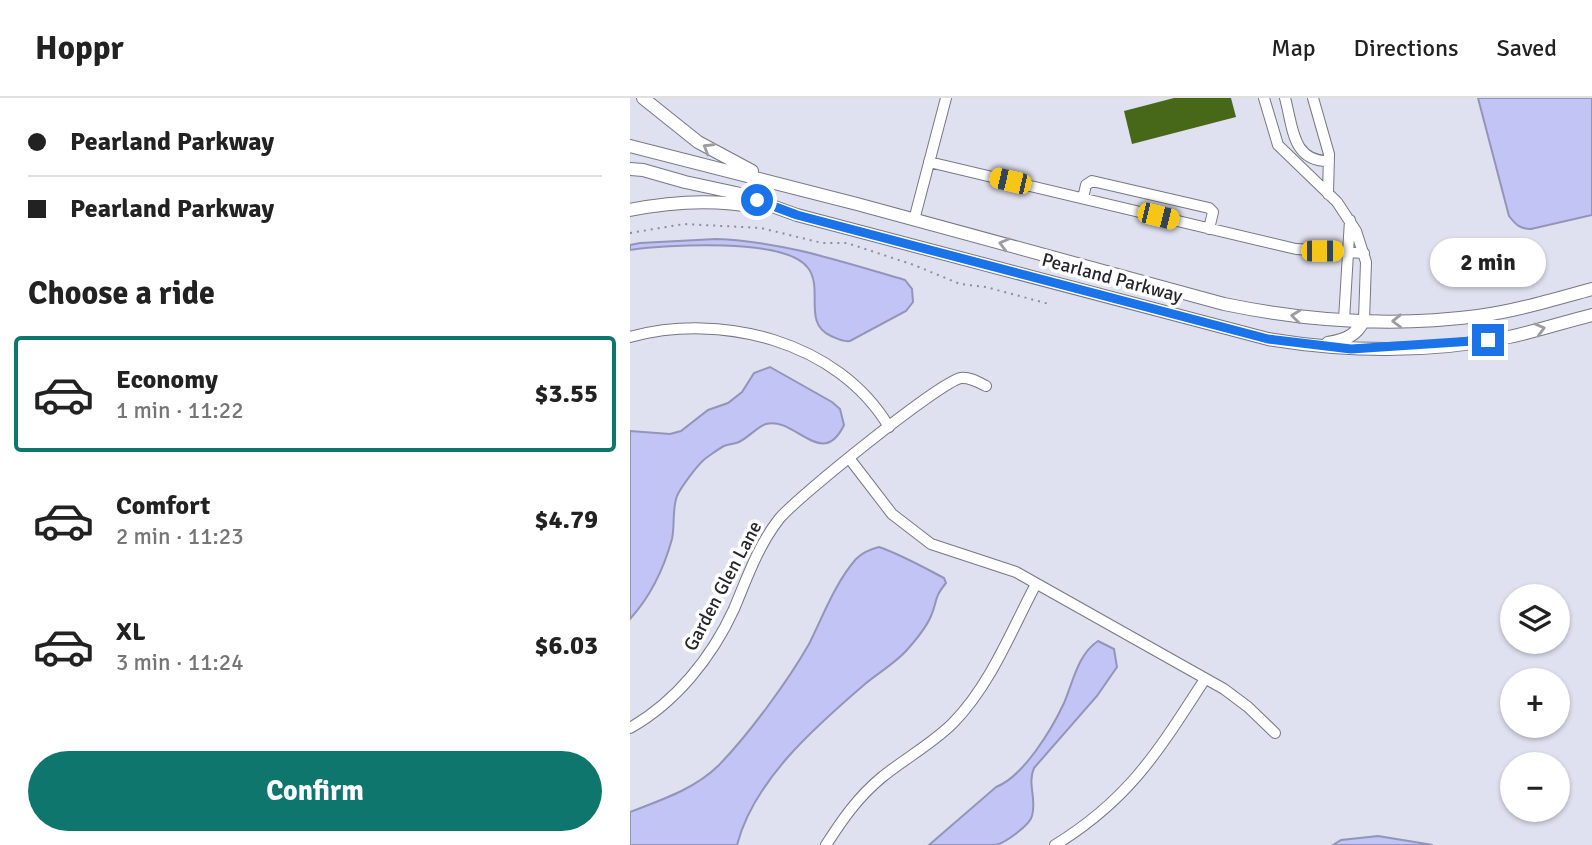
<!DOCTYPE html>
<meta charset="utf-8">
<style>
body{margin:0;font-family:Signika,sans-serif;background:#f6f6f6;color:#222;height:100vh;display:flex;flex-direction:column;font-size:26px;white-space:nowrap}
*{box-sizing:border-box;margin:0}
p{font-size:23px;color:#767676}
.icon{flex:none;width:38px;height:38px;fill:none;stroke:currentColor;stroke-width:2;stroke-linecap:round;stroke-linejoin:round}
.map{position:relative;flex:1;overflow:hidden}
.panel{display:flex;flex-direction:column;background:#fff;width:630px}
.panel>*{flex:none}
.top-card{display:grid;align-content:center;height:154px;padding:0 28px;background:#fff}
.buttons{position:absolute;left:870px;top:486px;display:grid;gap:14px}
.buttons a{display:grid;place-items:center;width:70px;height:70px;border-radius:50%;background:#fff;box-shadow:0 2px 5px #0004;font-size:35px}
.end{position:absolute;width:32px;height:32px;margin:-16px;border:9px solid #1a73e8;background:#fff;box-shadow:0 0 0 4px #fff}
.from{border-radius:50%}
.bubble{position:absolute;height:49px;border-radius:24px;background:#fff;box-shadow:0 2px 5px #0004;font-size:23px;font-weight:700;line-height:49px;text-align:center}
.car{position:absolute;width:21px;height:42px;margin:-21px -10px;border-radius:9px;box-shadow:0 0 5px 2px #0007;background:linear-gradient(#f5c518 24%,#345 0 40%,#f5c518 0 76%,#345 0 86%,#f5c518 0)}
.top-card b{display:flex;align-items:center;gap:24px;height:66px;font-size:26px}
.top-card b+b{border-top:2px solid #e0e0e0}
.top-card i{width:18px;height:18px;background:#222}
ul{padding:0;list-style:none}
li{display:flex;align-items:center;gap:21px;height:116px;margin:0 14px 10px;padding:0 14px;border:4px solid transparent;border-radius:7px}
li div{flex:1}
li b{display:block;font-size:26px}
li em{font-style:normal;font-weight:700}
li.selected{border-color:#0f766e}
li>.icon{width:63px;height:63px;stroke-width:1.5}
h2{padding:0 28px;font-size:32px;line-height:84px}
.primary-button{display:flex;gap:14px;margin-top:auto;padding:14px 28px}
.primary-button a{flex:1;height:80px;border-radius:42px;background:#0f766e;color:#fff;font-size:28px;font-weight:700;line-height:80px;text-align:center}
header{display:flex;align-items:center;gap:42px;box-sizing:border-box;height:98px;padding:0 35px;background:#fff;border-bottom:2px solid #e0e0e0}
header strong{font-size:33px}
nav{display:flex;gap:38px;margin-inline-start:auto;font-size:24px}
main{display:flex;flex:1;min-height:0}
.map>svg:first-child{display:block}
</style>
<header>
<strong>Hoppr</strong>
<nav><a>Map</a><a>Directions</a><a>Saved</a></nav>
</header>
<main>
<section class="panel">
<div class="top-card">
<b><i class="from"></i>Pearland Parkway</b>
<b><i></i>Pearland Parkway</b>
</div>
<h2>Choose a ride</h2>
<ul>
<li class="selected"><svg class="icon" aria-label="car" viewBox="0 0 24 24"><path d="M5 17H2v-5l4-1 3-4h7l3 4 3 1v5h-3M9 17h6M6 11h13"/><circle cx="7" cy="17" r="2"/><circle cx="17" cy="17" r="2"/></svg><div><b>Economy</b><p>1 min · 11:22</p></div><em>$3.55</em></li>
<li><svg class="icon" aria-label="car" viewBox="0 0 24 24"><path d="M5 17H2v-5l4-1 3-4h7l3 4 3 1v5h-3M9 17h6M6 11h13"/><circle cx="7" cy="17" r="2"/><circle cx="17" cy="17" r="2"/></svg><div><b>Comfort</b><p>2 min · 11:23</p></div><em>$4.79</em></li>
<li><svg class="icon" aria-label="car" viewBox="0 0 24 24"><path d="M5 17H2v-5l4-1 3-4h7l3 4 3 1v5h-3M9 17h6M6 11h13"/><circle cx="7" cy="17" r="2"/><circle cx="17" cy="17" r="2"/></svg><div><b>XL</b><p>3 min · 11:24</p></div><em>$6.03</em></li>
</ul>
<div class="primary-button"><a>Confirm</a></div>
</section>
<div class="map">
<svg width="962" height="747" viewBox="0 0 962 747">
<rect width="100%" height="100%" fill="#e0e1f0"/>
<path fill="#c1c4f4" stroke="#9295b8" stroke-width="2" d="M848,0H962V117L901,131C890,131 886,127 879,118Z
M86,141C151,143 213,164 275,182L282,191L283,204L276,213L220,243C212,244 208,241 201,238C172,225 194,191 178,170C156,139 35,147 0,152V147L10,145Z
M140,269L202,304L210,311L214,327C192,373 165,318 136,326C127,329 119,339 109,344C105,346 99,346 94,348C88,351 82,356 76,360C68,366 51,389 47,398C42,411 45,427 42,441C34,470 20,499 0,521V333L40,336L51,333L78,312L98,305L112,294L124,275Z
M249,449C272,457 293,469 314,480L316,485C303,501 308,502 301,518C296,530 285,543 276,553C264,566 248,575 235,586C185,629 124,682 107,747H0V714C31,702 65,691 89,667C119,636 158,583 179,546C193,518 205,485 226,461C232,455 241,451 249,449Z
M468,543L484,551L487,569L467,598L404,670C397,686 407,701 402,718C400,727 374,746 365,747C344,747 320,747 299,747L366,689C393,679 422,631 434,605C443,584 448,556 468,543Z
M748,738L803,747H703L711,742Z"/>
<path fill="#476818" d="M544,0H601L606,19L502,46L494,13Z"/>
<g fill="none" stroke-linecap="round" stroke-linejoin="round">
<g stroke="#767784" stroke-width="12">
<path id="minor" d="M634,0L648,47L707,104L726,133L736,164L734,222
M655,0C663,29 662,64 699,63
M683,0L699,56L698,96
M299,64L666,151L734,155
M453,100L456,87L462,83L579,110L583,114L579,131
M284,122L316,0
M714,222L720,122
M0,239C91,214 208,243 259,329
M219,360L262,416L301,446L386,474L594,591L618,609L645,635
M0,630C46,604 82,559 104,511C117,480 128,448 149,421C166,400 311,283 331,280C340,279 348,284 356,288
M196,747C212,722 228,699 251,680C274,661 302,646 323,625C361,586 381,533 406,486
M425,747C500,701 529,652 575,581"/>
</g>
<g stroke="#767784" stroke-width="14">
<path id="major" d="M13,0L68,44L122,73
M0,48L227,106L594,206C676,223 763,229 848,218C886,213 925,201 962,191
M0,71L13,72L55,84L106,95L167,117L638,241C717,254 800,255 879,239C907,233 934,224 962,217
M0,112C43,103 84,101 128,109
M698,245C715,242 726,238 734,222"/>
</g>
<path stroke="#8d8d98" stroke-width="2" stroke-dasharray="2 5" stroke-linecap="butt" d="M0,135L54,126L131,130L192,145H217L284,167L330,186L356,189L419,206"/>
<use href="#minor" stroke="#fff" stroke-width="10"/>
<use href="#major" stroke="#fff" stroke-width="12"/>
</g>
<defs><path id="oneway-chevron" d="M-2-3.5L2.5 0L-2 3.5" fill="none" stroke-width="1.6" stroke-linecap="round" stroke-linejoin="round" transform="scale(1.75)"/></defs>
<g stroke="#9d9da0">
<use href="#oneway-chevron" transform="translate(78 50) rotate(-149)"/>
<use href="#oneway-chevron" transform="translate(374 146) rotate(-165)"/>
<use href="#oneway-chevron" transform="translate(666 218) rotate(-174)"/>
<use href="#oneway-chevron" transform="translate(767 223) rotate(179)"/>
<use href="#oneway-chevron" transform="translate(910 231) rotate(-15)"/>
</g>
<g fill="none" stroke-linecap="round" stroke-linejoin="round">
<path stroke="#1a73e8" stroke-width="9" d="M127,102L167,117L638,241L721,251L858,242"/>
</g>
<g text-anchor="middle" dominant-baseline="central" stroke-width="7" stroke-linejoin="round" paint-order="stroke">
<g font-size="19" fill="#26262c" stroke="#fff">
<text transform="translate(482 180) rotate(15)">Pearland Parkway</text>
<text transform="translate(93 488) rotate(-62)">Garden Glen Lane</text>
</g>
</g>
</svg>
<div class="buttons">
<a><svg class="icon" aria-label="layers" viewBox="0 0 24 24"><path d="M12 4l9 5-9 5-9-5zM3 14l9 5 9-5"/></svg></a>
<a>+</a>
<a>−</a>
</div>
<i class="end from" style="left:127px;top:102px"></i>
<i class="end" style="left:858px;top:242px"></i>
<div class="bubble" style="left:800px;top:140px;width:116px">2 min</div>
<i class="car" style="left:380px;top:83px;rotate:283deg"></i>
<i class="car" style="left:528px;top:118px;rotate:104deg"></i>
<i class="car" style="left:692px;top:153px;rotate:90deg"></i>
</div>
</main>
